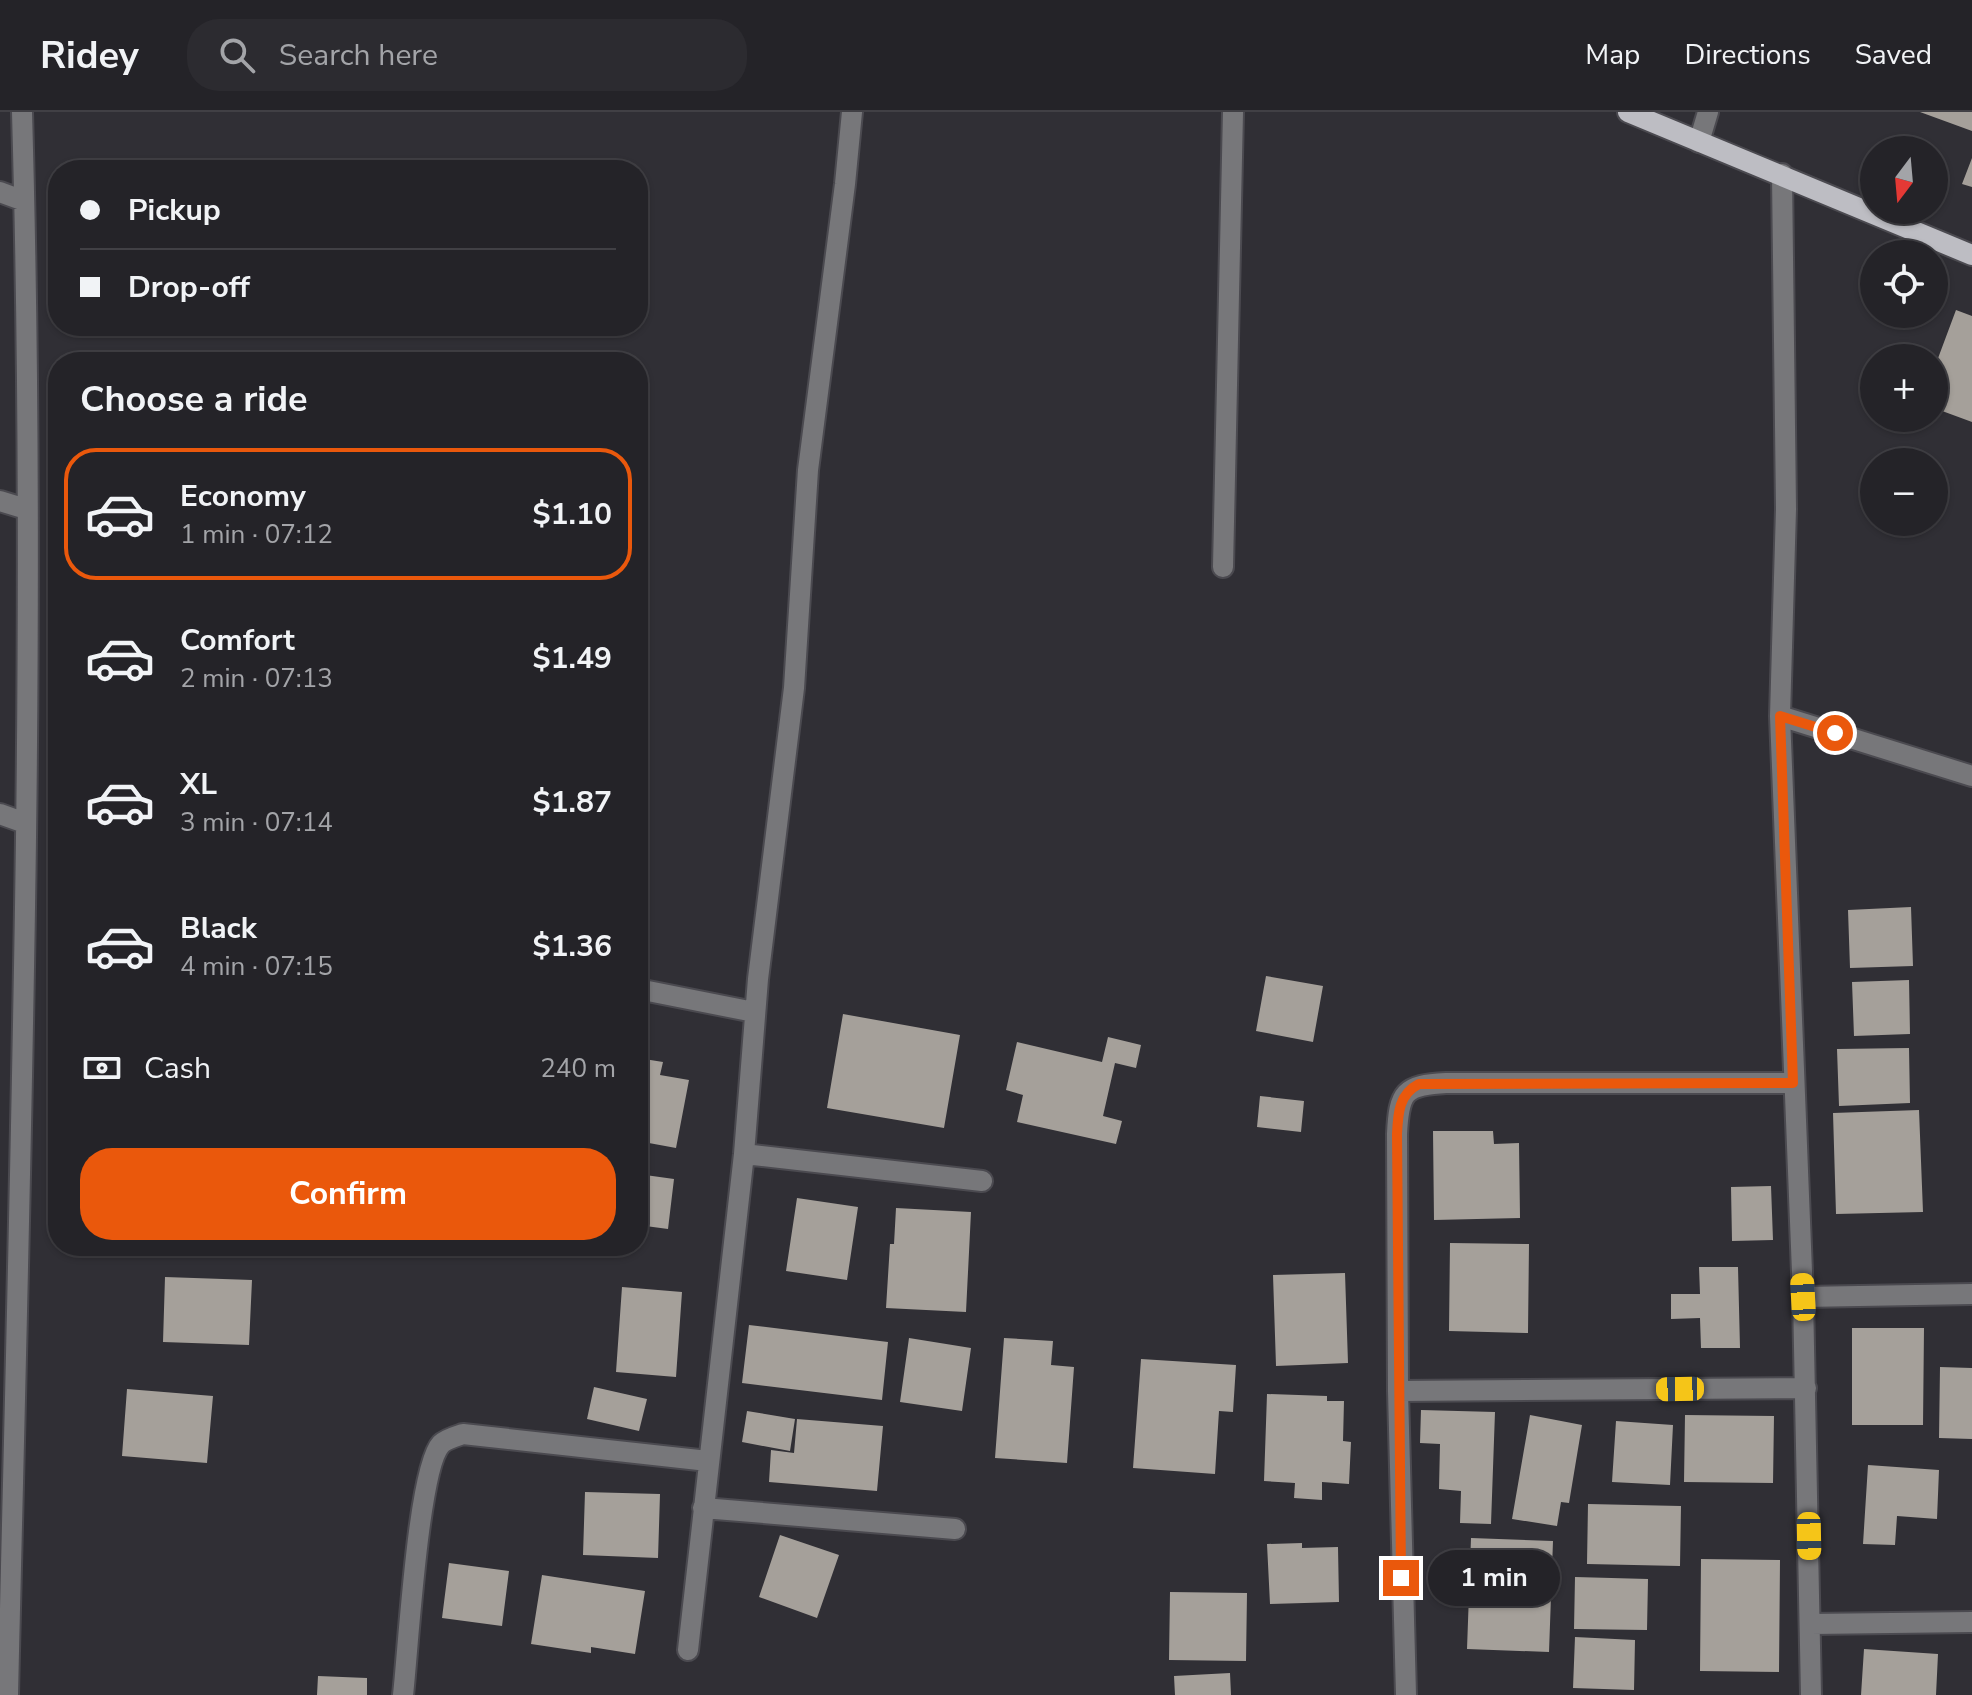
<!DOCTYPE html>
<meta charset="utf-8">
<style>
body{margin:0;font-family:"Nunito Sans",sans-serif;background:#2c2b30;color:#f1f3f6;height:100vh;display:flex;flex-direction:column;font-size:30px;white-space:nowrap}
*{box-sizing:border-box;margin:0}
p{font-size:26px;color:#a3a4a8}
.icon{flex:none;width:44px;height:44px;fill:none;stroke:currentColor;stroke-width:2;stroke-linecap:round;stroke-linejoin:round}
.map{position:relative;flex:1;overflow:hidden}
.details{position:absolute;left:48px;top:240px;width:600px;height:904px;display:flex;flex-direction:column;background:#242328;border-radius:32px;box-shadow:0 2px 6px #0004,0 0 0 2px #414045}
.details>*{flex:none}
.top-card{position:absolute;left:48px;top:48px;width:600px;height:176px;border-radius:32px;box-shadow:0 2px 6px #0004,0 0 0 2px #414045;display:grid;align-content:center;height:176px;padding:0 32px;background:#242328}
.needle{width:52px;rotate:196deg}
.tools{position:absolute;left:1860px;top:24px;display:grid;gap:16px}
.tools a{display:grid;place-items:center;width:88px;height:88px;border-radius:50%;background:#242328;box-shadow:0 2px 6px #0004,0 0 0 2px #414045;font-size:40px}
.end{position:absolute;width:36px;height:36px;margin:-18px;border:10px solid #ea580c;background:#fff;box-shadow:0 0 0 4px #fff}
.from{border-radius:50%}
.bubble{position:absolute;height:56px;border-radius:28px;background:#242328;box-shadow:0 2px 6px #0004,0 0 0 2px #414045;font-size:26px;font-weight:700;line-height:56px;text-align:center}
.car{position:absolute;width:24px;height:48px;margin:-24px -12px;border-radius:10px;box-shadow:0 0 6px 2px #0007;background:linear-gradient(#f5c518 24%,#345 0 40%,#f5c518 0 76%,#345 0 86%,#f5c518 0)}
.top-card b{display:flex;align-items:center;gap:28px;height:76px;font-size:30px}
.top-card b+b{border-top:2px solid #414045}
.top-card i{width:20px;height:20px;background:#f1f3f6}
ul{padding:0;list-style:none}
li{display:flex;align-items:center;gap:24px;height:132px;margin:0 16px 12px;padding:0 16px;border:4px solid transparent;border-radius:32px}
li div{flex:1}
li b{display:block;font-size:30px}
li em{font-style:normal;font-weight:700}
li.current{border-color:#ea580c}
li>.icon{width:72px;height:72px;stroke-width:1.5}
h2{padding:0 32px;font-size:36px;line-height:96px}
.pay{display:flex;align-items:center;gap:20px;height:88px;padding:0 32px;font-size:30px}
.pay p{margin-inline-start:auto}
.action{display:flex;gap:16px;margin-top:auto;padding:16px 32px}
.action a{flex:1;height:92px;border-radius:32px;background:#ea580c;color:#fff;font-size:32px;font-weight:700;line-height:92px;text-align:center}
header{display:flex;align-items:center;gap:48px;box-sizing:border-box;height:112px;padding:0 40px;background:#242328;border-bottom:2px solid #414045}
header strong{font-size:38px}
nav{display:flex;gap:44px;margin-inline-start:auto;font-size:28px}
.search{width:560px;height:72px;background:#2c2b30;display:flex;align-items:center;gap:20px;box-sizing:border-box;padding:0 28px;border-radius:32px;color:#a3a4a8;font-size:30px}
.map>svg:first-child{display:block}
</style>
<header>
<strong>Ridey</strong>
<div class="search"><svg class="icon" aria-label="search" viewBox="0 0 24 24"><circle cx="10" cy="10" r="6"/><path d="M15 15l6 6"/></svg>Search here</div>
<nav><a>Map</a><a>Directions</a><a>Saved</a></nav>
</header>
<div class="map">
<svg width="1972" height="1583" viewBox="0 0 1972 1583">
<rect width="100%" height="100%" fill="#302f35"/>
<path fill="#a5a09a" d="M1920,0H1972V19Z
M1972,46V75L1962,72Z
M1956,198L1972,204V310L1934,296V257Z
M1911,795L1913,854L1850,856L1848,798Z
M1266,864L1323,874L1313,930L1256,919Z
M1909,868L1910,922L1854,924L1852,870Z
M843,902L960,923L944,1016L827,996Z
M1108,925L1141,933L1136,956L1115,951L1103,1004L1122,1009L1116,1032L1017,1010L1023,983L1006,978L1017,930L1102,950Z
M1909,936L1910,991L1839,994L1837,937Z
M638,946L663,950L660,963L689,968L676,1036L638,1029Z
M1260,984L1304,989L1301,1020L1257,1015Z
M1919,998L1923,1100L1836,1102L1833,1001Z
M1433,1019H1493L1494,1032L1519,1031L1520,1106L1434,1108Z
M638,1062L674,1067L668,1117L638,1113Z
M1771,1074L1773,1128L1732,1129L1731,1075Z
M797,1086L858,1095L847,1168L786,1159Z
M896,1096L971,1100L966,1200L886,1196L890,1132H894Z
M1450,1131L1529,1132L1528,1221L1449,1219Z
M1699,1155H1738L1740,1236H1701L1700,1206L1671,1207V1182H1700Z
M1345,1161L1348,1251L1276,1254L1273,1163Z
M165,1165L252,1168L249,1233L163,1230Z
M622,1175L682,1180L676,1265L616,1260Z
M749,1213L888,1230L882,1288L742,1271Z
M1852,1216H1924L1923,1313H1852Z
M909,1226L971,1236L962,1299L900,1290Z
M1004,1226L1053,1229L1051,1253L1074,1255L1067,1351L995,1346Z
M1141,1247L1236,1253L1233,1300L1219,1299L1215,1362L1133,1356Z
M1940,1255L1972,1256V1327L1939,1326Z
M594,1275L647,1287L639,1319L587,1307Z
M127,1277L213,1284L207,1351L122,1344Z
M1267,1282L1327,1284V1289H1344L1343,1329L1351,1330L1349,1372L1322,1370V1388L1294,1386L1295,1371L1264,1369Z
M1421,1298L1495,1300L1491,1412L1460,1411L1461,1379L1439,1377L1440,1332L1420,1331Z
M747,1299L795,1307L790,1339L742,1330Z
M1530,1303L1582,1313L1569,1391L1561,1390L1557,1414L1512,1407Z
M1685,1303L1774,1304L1773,1371L1684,1370Z
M797,1307L883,1314L877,1379L769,1370L771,1338L794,1341Z
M1616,1309L1673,1313L1670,1373L1612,1370Z
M1868,1353L1939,1358L1937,1407L1897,1404L1895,1433L1863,1432Z
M585,1380L660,1382L658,1446L583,1443Z
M1588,1392L1681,1394L1680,1454L1587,1452Z
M780,1423L839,1443L817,1506L759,1485Z
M1471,1426L1553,1429L1549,1540L1467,1537Z
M1302,1431V1436L1338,1435L1339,1490L1270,1492L1267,1432Z
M1701,1447L1780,1448L1779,1560L1700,1559Z
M449,1451L509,1459L502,1514L442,1506Z
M542,1463L645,1479L635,1542L591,1535V1541L531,1532Z
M1575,1465L1648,1467L1647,1518L1574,1517Z
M1170,1480L1247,1481L1246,1549L1169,1548Z
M1575,1525L1635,1528L1634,1578L1573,1576Z
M1864,1537L1938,1542L1936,1583H1861Z
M1230,1561L1231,1583H1175L1174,1564Z
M318,1564L367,1566V1583H317Z"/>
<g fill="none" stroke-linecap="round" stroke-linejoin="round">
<g stroke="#4b4a50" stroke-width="24">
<path id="minor" d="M1699,30L1708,0
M1782,62L1786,397L1780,604L1803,1185L1811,1583
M0,80L24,89
M0,389L26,397
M1223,455L1233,0
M1780,604L1972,664
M0,702L25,711
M638,877L754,900
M744,1042L982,1069
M1803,1185L1972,1182
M1398,1279L1806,1276
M703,1396L955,1417
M1811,1512L1972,1510
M688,1538L744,1042L758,867L794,576L808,358L845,72L852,0
M8,1583C20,1056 37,527 22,0
M403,1583C408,1541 418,1356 441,1332C446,1327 457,1324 463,1322L708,1349
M1406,1583L1398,1279L1397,1022C1399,980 1404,973 1446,971H1793"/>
</g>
<g stroke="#4b4a50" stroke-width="24">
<path id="major" d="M1628,0L1972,143"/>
</g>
<use href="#minor" stroke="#77777a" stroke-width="20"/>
<use href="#major" stroke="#bdbdc3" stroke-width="20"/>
</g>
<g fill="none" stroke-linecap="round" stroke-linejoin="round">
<path stroke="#ea580c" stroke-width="10" d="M1401,1466L1397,1022C1398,1001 1399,982 1419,972L1793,971L1780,604L1835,621"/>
</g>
</svg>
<div class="tools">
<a><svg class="needle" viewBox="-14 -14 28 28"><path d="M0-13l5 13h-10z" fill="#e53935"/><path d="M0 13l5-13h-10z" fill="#a3a4a8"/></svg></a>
<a><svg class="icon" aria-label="locate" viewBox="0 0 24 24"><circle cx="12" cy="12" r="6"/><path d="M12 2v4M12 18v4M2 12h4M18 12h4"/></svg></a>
<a>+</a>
<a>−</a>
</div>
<i class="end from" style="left:1835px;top:621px"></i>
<i class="end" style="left:1401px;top:1466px"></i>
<div class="bubble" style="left:1428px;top:1438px;width:132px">1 min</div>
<i class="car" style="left:1803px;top:1185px;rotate:357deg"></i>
<i class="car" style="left:1680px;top:1277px;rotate:269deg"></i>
<i class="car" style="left:1809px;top:1424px;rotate:179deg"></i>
<div class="top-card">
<b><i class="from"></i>Pickup</b>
<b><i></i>Drop-off</b>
</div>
<section class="details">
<h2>Choose a ride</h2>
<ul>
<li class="current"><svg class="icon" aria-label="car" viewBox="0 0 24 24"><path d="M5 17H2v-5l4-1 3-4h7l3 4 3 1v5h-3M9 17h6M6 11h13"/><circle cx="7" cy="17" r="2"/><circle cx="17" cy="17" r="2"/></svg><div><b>Economy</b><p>1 min · 07:12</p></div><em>$1.10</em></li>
<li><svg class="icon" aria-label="car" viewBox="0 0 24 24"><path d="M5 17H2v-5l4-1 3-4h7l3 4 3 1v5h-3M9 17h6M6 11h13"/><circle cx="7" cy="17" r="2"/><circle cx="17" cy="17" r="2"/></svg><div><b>Comfort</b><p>2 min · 07:13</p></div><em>$1.49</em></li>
<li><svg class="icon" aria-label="car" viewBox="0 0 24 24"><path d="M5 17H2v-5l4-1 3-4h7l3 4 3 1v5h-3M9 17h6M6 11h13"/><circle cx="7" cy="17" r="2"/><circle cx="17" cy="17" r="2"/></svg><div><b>XL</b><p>3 min · 07:14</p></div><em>$1.87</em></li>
<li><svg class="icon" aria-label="car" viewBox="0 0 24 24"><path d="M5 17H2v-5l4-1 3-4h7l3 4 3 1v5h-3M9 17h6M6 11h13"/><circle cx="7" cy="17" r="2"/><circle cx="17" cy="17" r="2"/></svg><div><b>Black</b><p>4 min · 07:15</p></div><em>$1.36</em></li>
</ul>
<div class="pay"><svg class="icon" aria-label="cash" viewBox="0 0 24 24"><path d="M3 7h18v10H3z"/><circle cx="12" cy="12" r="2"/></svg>Cash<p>240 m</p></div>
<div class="action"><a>Confirm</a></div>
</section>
</div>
